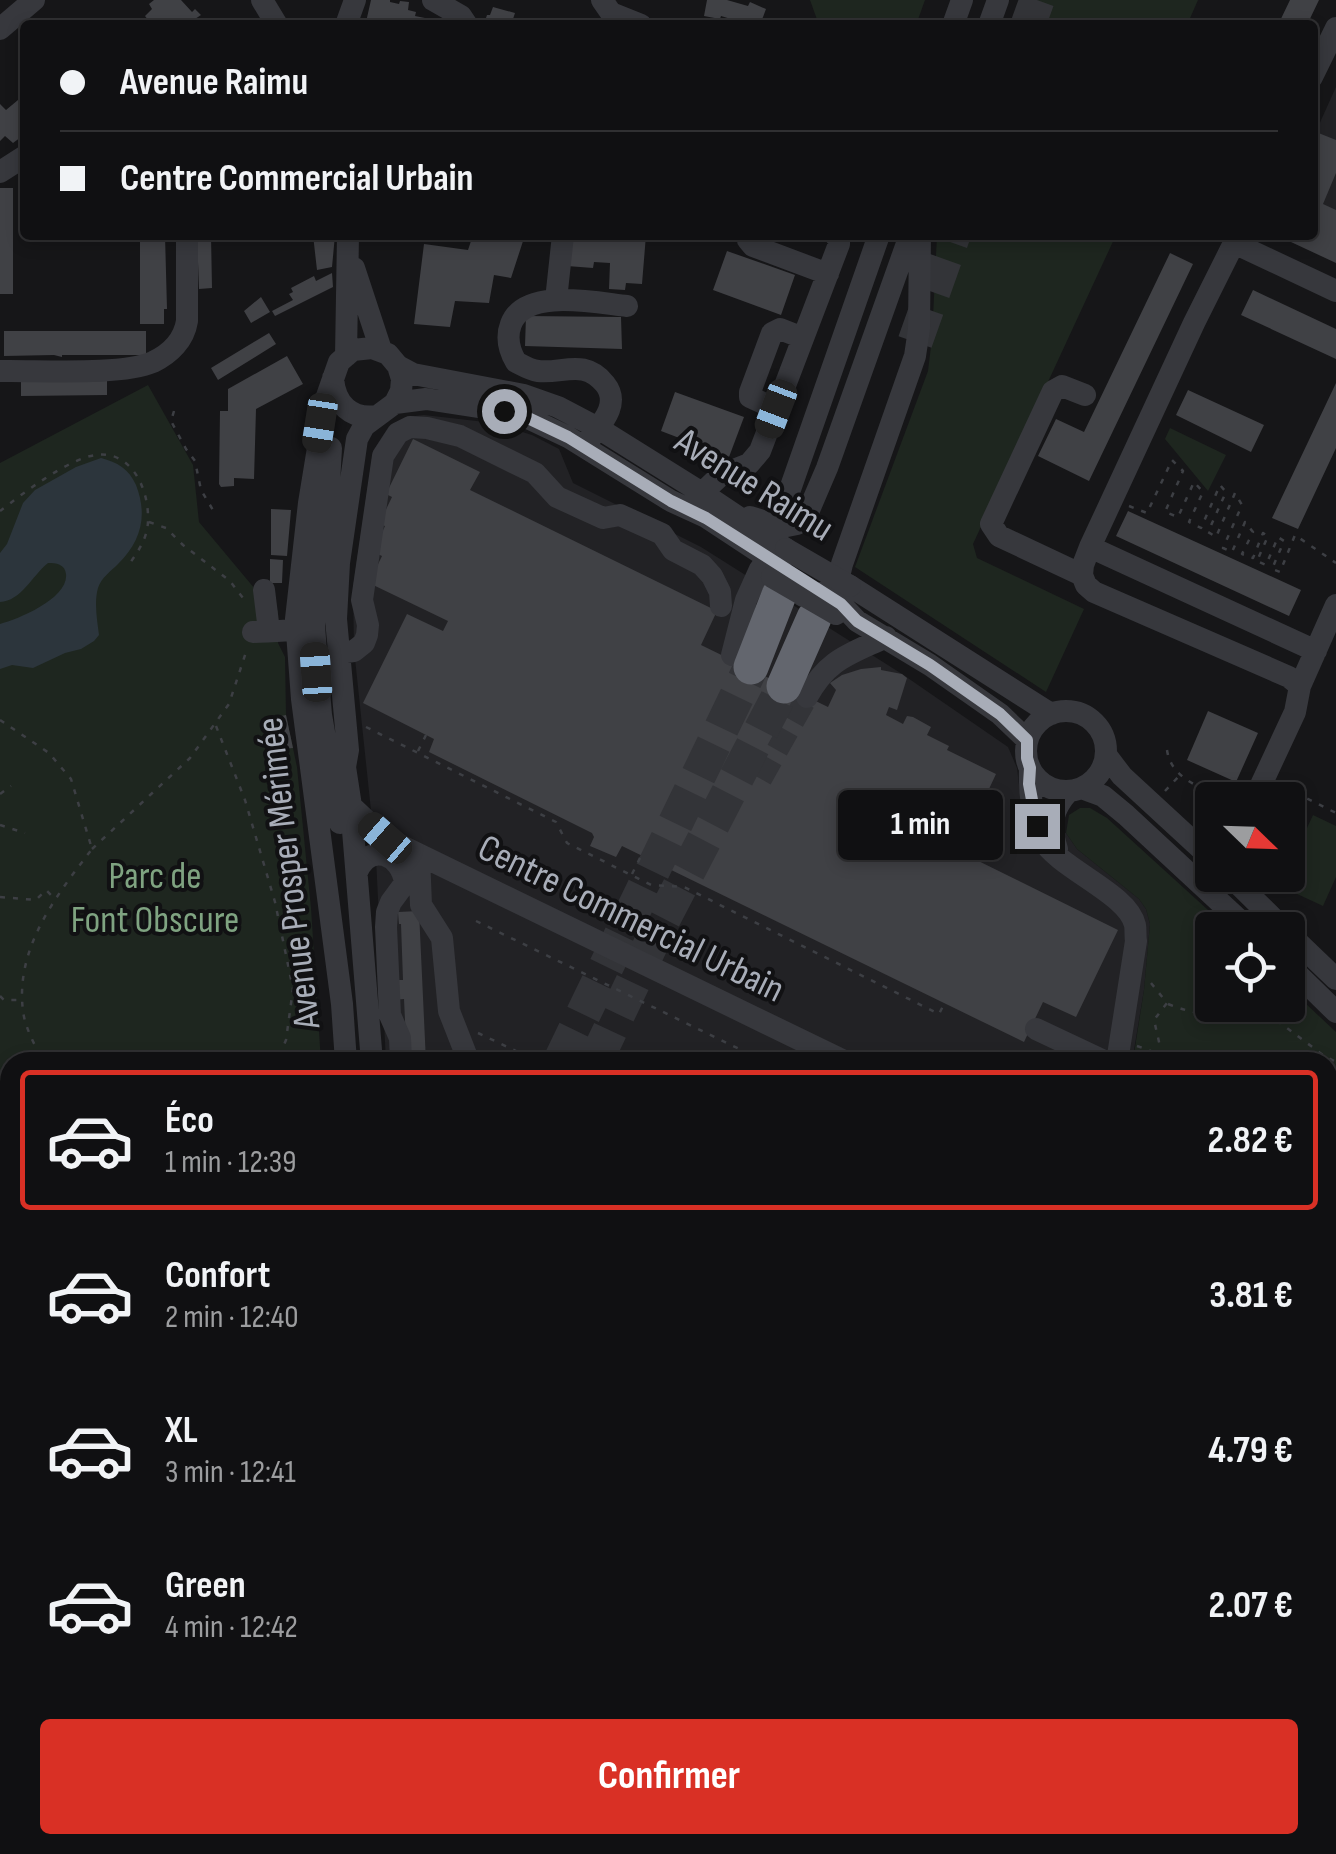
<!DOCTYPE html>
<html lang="fr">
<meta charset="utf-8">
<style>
body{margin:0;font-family:"Sofia Sans Condensed",sans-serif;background:#19191b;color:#f1f3f6;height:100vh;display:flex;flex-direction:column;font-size:38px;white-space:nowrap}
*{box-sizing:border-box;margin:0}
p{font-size:32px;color:#9c9d9f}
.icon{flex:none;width:55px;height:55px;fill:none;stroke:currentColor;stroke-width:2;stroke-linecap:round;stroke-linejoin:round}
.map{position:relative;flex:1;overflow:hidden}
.drawer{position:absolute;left:0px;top:1052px;width:1338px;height:802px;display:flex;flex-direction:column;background:#101012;border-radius:30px 30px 0 0;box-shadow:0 5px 15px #0003,0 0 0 2px #303032}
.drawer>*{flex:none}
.guide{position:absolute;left:20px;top:20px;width:1298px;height:220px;border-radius:10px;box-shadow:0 5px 15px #0003,0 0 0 2px #303032;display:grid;align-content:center;height:220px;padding:0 40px;background:#101012}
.needle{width:65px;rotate:113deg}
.tools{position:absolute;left:1195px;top:782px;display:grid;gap:20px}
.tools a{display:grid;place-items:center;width:110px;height:110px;border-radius:10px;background:#101012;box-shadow:0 5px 15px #0003,0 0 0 2px #303032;font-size:50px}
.end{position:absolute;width:45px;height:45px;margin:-22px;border:12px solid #a8adb8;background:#111;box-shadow:0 0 0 5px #111}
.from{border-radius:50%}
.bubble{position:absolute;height:70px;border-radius:10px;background:#101012;box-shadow:0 5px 15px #0003,0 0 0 2px #303032;font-size:32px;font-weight:700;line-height:70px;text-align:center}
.car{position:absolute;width:30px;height:60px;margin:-30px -15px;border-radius:12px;box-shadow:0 0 8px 2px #0007;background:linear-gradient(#222 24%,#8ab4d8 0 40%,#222 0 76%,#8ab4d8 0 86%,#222 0)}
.guide b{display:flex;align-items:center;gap:35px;height:95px;font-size:38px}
.guide b+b{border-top:2px solid #303032}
.guide i{width:25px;height:25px;background:#f1f3f6}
ul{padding:18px 0 0;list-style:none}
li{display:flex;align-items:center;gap:30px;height:140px;margin:0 20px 15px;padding:0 20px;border:5px solid transparent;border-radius:10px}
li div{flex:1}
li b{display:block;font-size:38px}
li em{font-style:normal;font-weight:700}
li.on{border-color:#d93025}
li>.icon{width:90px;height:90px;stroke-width:1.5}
.cta{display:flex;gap:20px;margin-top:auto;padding:20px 40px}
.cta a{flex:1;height:115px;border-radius:10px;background:#d93025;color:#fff;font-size:40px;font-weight:700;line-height:115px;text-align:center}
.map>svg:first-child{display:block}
</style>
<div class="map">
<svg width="1336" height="1854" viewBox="0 0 1336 1854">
<rect width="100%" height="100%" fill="#161618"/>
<path fill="#222225" d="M1336,87V263L1312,235L1313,138Z
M424,415L494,423L532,435L559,449L573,483L701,547L902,674L1008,747L1017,768L1025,835L1066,833L1077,849L1139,899L1146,909L1150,924L1144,990L1132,1062H386L376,858L354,649L353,587L373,451L389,426L406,417Z
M1336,1128V1232L1328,1228V1136Z"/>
<path fill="#1e261f" d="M810,0H925L916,25H819Z
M1020,0H1198L1187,25H1012Z
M937,235H1116L973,544L977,558L1084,609L1046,692L855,567L928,371L932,338Z
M148,385L193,465L199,522L255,589L278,611V643L285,657L286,715L297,767L311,908L321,1062H10V1309L0,1295V463Z
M1170,428L1226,455L1208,491L1165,439Z
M1080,808H1090L1107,818L1230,930H1212V1005H1288V987L1336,1032V1128L1328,1136V1062H1136L1133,1060L1144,990L1150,924L1146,909L1139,899L1077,849L1066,833L1069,815Z
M1313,815L1336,826V877L1323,906L1280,886L1285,875H1288V869Z"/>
<path fill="#2c353c" d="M101,458C117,462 129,469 136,485C148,516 141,541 118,564C111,571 101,578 98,588C94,602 97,620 99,635L94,641L81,649L65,653L33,668L12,665L0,669V624C19,619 69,598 66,574C65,564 56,563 48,563C32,576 21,601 0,602V553L7,544L23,503L35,490L76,467Z"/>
<path fill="#404145" d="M154,0H181L192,12L195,9L201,15L186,25L179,23L168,25L163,20L156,25H152L145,16L152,9L149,4Z
M371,0H390V2L399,4L400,1L409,2L408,10L416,12L415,16L425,18L423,25H378L366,22Z
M707,0H727L748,6L750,2L766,9L760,25L746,20L744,23L721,16L720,19L704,16Z
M1290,0H1319L1307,25H1278Z
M493,7L515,13L511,25L484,24L487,15H490Z
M18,100L25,108V120L19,125L25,134L13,143L5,136L0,141V104L6,110Z
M1316,132L1336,140V173L1323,204L1336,210V263L1276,235H1312V138Z
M0,188H13V294H0Z
M140,235H165L167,309H164V324H140Z
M197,235H211L212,288L199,289Z
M313,235H335L332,267L317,270Z
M473,235H525L511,278L494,275L489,303L455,301L450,327L414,324L424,244L468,250Z
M608,235H646L642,284L626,283L625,290L609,289L610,263L594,262L593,268L567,266L569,239L607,242Z
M727,251L795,275L781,315L713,290Z
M1170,253L1193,264L1089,481L1038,456L1056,419L1084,432Z
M332,273L333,287L275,316L272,311L293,300L289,294L293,292L291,288L314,276L316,281Z
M1253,290L1336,329V359L1241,315Z
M261,297L270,312L251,323L244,311Z
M526,316L621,317L622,349L525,346Z
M4,331H146V355H62V357L54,355L4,356Z
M269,333L276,344L218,380L211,368Z
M287,356L303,384L256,409L254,479L234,478V486L221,487L219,484L220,411H228V389Z
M107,381V395L21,396V382Z
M1336,383V448L1298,529L1272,518Z
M1188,390L1264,425L1251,452L1176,415Z
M675,392L744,417L729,457L661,431Z
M413,439L480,472L470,490L717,611L701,645L828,707L836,690L830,683L842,675L861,669L881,667V670L902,674L907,678L897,710L889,707L886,715L903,724L907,716L913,717L931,727L927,735L949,746L947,750L996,774L989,789L993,791L976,829L959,821L946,845L1118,930L1076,1017L1043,1002L1024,1042L622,846L616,857L590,846L594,837L592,833L429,752L434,739L363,703L407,614L443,631L448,621L369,583L382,556L373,552L385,526L379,524L392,497L386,494Z
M271,509L291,510L287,556L271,555Z
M1128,511L1301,590L1289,616L1116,536Z
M270,559L283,560L282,583H270Z
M1208,711L1258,733L1236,782L1187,760Z
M286,715L293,748L283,749L279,733L270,734L267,719Z
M419,911L426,1062H407L404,999L393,1000L391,980H403L401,924H399L398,912Z
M1328,1244L1336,1247V1268L1328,1267Z
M0,1347L10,1362V1397L0,1404Z
M1336,1429V1524L1328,1530V1434Z
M10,1712V1778L0,1799V1734Z
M1333,1840L1336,1842V1854H1300L1321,1845H1328V1842Z
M365,1845H391L386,1854H361Z
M513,1845H544L543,1854H512Z
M593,1845H652L666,1847L664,1854H592Z
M1037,1845H1103L1084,1854H1041Z"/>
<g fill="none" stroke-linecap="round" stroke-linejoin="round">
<path stroke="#333438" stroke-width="22" stroke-dasharray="22 11" stroke-linecap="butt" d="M761,779L807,697"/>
<path stroke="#333438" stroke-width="35" stroke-dasharray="35 18" stroke-linecap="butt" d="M1028,25L1037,0
M915,342L953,235
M560,1062L751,667
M595,1062L659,927L784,686
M194,1854L198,1845
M226,1854L229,1845"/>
<path stroke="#3d3f44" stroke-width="2.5" stroke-dasharray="5 8" stroke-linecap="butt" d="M174,411L171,421L186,449L195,461L201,490L216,515
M1129,506L1147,513L1172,460L1183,471L1165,512L1178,517L1194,482L1203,492L1189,522L1201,528L1220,485L1226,492L1208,532L1216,537L1235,493L1242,505L1223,548L1232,552L1245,522L1253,532L1242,554L1253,558L1263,533L1268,536L1257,561L1266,565L1278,537L1284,541L1272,569L1280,572L1295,535L1336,563
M0,511C22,494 69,458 96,455C132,450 149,490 148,520C148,537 139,550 130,563
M149,522L166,528L183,545L230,581L243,598
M0,720L49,753L71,779L92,849C56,896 15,948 23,1011C25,1028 36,1048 44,1062
M216,726L245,800L275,902L293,989L286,1040L277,1062
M366,727L556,822L567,843L651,885L684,887L939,1014L944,1004
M1167,750C1171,780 1205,789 1229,800
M418,751L426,735
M1284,787L1336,813
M1165,791L1180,775
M0,794L11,786
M0,825L25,833
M92,849L190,758L229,704L247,649
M632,874L641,856
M0,897L36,900L46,890L53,897
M476,921L766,1062
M1195,937L1212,939
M1194,938L1212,962
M1151,983L1167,1003L1154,1020L1162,1055
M0,996L4,1000H22
M1168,1004C1194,1014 1213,1018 1240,1005
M1256,1005L1323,1055L1336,1062
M478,1033L539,1062
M1137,1046L1162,1055L1163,1062
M0,1572L3,1576L0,1585
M0,1617L8,1630L10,1643
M0,1695L5,1691L10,1670"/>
<path stroke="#37383d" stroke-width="22" d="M262,0L277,25
M433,0L461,16L467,25
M602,0L611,13L641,25
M346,25L355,0
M953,25L962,0
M989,25L998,0
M0,29L34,0
M1312,77L1336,28
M0,172L25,156
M750,235L748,240L753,246L828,274
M1234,243L1336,291
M354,268L381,350
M556,300L563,235
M346,356L348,235
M398,366L413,374L524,395L558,407L598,428L702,493L786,549
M0,371C37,370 121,376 153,362C170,354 184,340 187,321V235
M333,378C335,404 351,420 377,416
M395,403L426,399L504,411L528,418L568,437L671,501L706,517L780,566
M776,409L750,397V392L772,333L780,329L803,338
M589,440C601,424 621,404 605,384C584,358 563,374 538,371C530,370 522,365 516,362C509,350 506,337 511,324C525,287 597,303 627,306
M331,448L329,483L319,548L314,626L321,715L340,823
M702,493L721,475L749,464L760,451L839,244V239L835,235
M750,517L782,527L797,524L806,517L827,468L910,235
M773,538L879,235
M1090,547L1316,651
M1082,575L1083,565L1090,547L1194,323L1238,235
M1082,575L1086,585L1094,592L1289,677L1300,686L1295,712L1254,800
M1082,575L999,536L991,524L1053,391L1062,386L1085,395
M850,586L1051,714
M264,590L269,631
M803,596C830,593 836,592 842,564L915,356L919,329L920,235
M841,604L857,621L930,665L1000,714L1027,740
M253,632C268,631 281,632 297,629
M338,653L354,651L364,643L367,635L368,625L362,600L383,456L398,433L410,427L427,428L460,436L535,473L557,497L603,518L620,515L662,534L673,550L702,565L712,576L720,592L721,606
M732,655L746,600L760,569
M1300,686L1336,605
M807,697C828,659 848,655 886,637
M1026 751a40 40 0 1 1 80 0a40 40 0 1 1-80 0Z
M1106,755L1122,776L1212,859
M1030,768C1029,790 1032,820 1042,839C1059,869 1128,893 1135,925C1136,930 1135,936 1136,941L1117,1062
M1084,789L1103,796L1126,815L1250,930
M351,806L385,838L846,1062
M1057,849C1049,825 1052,810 1068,792
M419,856L421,905L442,938L449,1011L469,1062
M357,872C370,841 402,855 405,883L391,902L387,912L386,927L390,1015L400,1038L401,1062
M1229,875L1285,930
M1288,933L1336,979
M1288,965L1336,1012
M1036,1029L1106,1062
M346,1062L342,1004L302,699L296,619L309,503L326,399L339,362L353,350L372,348L388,354L398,366L402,379L401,391L395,403L364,426L357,439L339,563L336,619L348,750L345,767L351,806L372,1062
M0,1322L10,1329
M1328,1409L1336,1403
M0,1503L10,1505
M0,1550L10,1545
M1328,1672L1336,1670
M0,1848L10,1826
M37,1854L41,1845
M118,1854L122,1845
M141,1854L145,1845
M872,1854L876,1845"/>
<path stroke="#53555c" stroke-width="30" d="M1328,1784L1336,1781
M721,1845L736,1854
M441,1854L449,1845
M472,1854L480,1845
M1179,1854L1197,1845"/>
<path stroke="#63666e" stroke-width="35" d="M751,667L779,595
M784,686L814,618"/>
<path stroke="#37383d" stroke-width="22" d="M786,549L850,586
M772,577L836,614"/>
</g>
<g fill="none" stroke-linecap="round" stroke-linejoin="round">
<path stroke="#a8adb8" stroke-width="12" d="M504,411L528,418L568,437L671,501L706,518L841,604L857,621L930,665L1000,714L1027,740V758L1030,768L1029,784L1037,826"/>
</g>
<g text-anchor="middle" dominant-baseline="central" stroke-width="8" stroke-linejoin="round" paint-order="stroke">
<g font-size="38" fill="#a8adb8" stroke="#111113">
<text transform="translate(754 485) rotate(32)">Avenue Raimu</text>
<text transform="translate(289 873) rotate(-97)">Avenue Prosper Mérimée</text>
<text transform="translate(631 919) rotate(26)">Centre Commercial Urbain</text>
</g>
<g font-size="38" fill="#7fa381" stroke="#111113">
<text x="155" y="876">Parc de<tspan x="155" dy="44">Font Obscure</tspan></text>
</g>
</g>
</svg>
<div class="tools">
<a><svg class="needle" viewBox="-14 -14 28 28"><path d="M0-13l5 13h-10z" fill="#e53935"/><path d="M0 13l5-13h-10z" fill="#9c9d9f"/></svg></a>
<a><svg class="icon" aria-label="locate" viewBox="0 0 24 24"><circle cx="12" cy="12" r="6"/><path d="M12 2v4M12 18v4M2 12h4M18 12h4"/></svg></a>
</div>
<i class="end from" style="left:504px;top:411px"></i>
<i class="end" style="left:1037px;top:826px"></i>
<div class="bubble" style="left:838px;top:790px;width:165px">1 min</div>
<i class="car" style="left:776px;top:409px;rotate:201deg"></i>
<i class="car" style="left:320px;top:423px;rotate:189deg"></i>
<i class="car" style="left:316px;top:672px;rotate:356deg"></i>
<i class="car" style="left:385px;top:838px;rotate:311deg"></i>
<div class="guide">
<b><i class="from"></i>Avenue Raimu</b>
<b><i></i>Centre Commercial Urbain</b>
</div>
<section class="drawer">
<ul>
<li class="on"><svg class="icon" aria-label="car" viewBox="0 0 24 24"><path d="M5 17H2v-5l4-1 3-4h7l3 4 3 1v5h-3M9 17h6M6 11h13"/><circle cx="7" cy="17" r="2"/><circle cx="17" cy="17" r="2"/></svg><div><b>Éco</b><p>1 min · 12:39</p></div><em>2.82 €</em></li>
<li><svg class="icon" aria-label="car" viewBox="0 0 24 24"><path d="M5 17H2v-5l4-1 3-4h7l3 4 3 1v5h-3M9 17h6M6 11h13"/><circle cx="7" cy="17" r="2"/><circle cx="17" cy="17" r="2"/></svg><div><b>Confort</b><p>2 min · 12:40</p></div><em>3.81 €</em></li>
<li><svg class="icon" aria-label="car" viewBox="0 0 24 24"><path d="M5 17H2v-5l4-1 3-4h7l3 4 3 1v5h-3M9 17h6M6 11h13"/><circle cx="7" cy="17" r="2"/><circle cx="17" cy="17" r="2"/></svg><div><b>XL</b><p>3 min · 12:41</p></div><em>4.79 €</em></li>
<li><svg class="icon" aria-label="car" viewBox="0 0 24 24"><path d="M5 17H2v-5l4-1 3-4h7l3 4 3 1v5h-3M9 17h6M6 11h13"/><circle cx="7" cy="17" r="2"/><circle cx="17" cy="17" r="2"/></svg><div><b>Green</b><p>4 min · 12:42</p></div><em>2.07 €</em></li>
</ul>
<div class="cta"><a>Confirmer</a></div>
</section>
</div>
